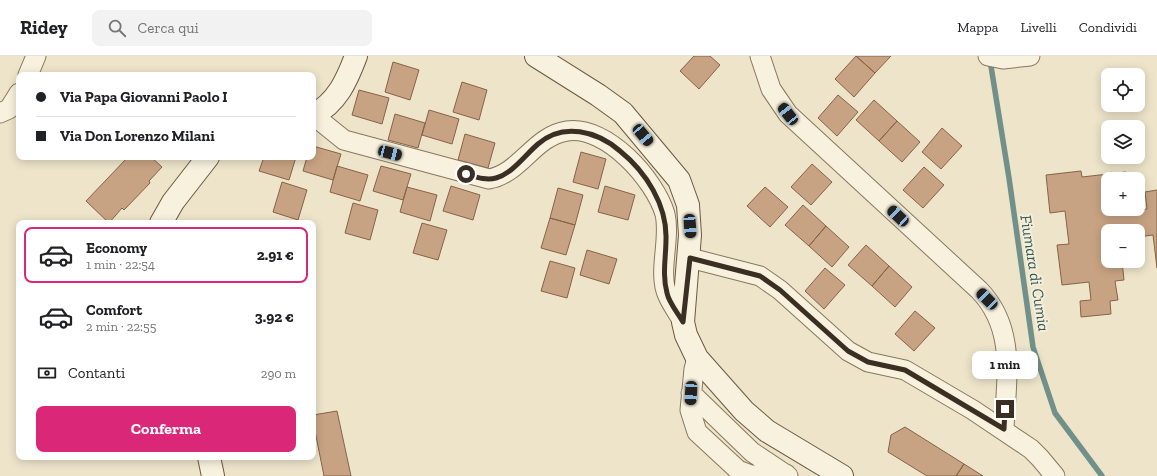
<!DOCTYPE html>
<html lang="it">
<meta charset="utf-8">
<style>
body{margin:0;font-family:"Zilla Slab",serif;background:#f2f2f2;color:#202124;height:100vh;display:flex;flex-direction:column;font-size:15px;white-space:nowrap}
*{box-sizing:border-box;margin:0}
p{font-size:13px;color:#757577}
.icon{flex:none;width:22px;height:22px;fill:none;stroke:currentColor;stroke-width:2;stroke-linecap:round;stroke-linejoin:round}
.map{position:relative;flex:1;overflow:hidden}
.sheet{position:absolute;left:16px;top:164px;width:300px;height:240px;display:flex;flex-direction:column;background:#fff;border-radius:8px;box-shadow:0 2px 10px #0003}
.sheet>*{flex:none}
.guide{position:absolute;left:16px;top:16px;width:300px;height:88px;border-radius:8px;box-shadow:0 2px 10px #0003;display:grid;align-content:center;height:88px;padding:0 20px;background:#fff}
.fabs{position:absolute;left:1101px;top:12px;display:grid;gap:8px}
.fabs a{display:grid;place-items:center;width:44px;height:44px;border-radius:8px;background:#fff;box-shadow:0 2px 10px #0003;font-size:20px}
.end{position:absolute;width:18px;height:18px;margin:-9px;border:5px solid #3a2f22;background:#fff;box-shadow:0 0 0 2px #fff}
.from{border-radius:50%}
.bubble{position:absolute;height:28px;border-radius:8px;background:#fff;box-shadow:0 2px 10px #0003;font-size:13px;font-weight:700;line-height:28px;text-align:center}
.car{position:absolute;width:12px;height:24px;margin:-12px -6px;border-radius:5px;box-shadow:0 0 3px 1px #0007;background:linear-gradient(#222 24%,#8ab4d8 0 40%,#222 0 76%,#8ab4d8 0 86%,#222 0)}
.guide b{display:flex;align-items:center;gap:14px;height:38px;font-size:15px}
.guide b+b{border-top:1px solid #e0e0e0}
.guide i{width:10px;height:10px;background:#202124}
ul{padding:7px 0 0;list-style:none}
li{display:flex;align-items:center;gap:12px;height:56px;margin:0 8px 6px;padding:0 12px;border:2px solid transparent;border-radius:8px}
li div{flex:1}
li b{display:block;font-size:15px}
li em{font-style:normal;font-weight:700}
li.current{border-color:#db2777}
li>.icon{width:36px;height:36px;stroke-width:1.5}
.pay{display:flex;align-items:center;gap:10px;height:44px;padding:0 20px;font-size:15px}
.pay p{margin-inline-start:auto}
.cta{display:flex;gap:8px;margin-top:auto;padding:8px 20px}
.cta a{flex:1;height:46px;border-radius:8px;background:#db2777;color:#fff;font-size:16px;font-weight:700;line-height:46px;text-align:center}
header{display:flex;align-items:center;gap:24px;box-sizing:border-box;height:56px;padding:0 20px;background:#fff;border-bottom:1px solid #e0e0e0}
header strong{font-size:19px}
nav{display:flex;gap:22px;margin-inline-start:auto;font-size:14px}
.search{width:280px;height:36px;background:#f2f2f2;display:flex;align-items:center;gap:10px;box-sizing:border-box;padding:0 14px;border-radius:8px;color:#757577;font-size:15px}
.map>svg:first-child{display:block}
</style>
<header>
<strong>Ridey</strong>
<div class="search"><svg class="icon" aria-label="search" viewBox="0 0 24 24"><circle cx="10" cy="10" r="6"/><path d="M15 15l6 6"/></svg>Cerca qui</div>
<nav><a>Mappa</a><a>Livelli</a><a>Condividi</a></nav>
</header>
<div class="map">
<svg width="1157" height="420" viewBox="0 0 1157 420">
<rect width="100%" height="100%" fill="#ede4ca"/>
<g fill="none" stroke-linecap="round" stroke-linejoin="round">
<path stroke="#71908a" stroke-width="5.5" d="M990,4L1009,122L1033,291L1055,357L1102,420"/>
</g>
<path fill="#c8a383" stroke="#866346" d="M694,0H710L720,9L699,33L680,15Z
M856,0H891L875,17Z
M856,0L875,17L854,41L835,23Z
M393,6L419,14L410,44L385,36Z
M462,26L487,34L479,64L453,56Z
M359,34L389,42L382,68L352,59Z
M838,39L858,56L837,80L818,62Z
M874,44L897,65L879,85L856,64Z
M429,54L459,63L452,88L422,79Z
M395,58L425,67L418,92L388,84Z
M897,65L920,86L902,106L879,85Z
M942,72L962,90L941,113L922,96Z
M465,78L495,87L488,112L458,104Z
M313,90L341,98L333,124L303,115L307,101H313Z
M581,96L606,103L598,133L573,126Z
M128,101H151L162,111L149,125L150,127L124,154L122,152L109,167L86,145Z
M264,101H296L289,124L259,115Z
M812,108L832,126L811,149L791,131Z
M337,110L368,119L360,145L330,136Z
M381,110L411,118L403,144L373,135Z
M924,111L944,129L923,152L903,134Z
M1081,115L1082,121L1126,116L1127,123H1108V153H1131V155L1147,153L1145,136L1157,134V212L1153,179L1138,181V175H1108V205H1122L1124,224L1115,225L1118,244L1110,245L1111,258L1081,261L1080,245L1091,244L1089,226L1062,229L1057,189L1069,188L1065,155L1050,157L1046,119Z
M282,126L307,134L298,164L273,156Z
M451,130L480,139L473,164L443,155Z
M605,130L635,139L628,164L598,156Z
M407,131L437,139L430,165L400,156Z
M765,131L788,151L770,171L747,150Z
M558,132L583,139L575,169L550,162Z
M353,147L378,154L370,184L345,177Z
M803,149L826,170L809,190L785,169Z
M550,162L575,169L566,199L541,192Z
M422,167L447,174L438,204L413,197Z
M826,170L849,191L832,211L809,190Z
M866,189L889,210L872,230L848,209Z
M587,194L617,203L609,228L580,219Z
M550,205L575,212L567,242L541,235Z
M889,210L912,231L895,251L872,230Z
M825,212L845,229L824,253L805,235Z
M915,255L935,272L914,295L895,278Z
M337,355L351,420H324L313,365V359Z
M905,371L964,408L956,420H927L888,396L891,379Z
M964,408L983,420H956Z"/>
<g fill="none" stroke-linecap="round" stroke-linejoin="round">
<g stroke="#89775f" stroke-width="21">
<path id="street" d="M760,0L771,33L788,58L979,234C1017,273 1006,324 1004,373
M988,0L1003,3L1030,0
M28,19L36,0
M0,57L9,53L19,37
M313,59L344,84L489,123C521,117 534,80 567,75C607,69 655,124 665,158C671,184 657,217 668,240C672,249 678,257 683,266
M690,202L760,220L780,234L848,295L868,306L905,314L973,354L1031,393L1040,402L1055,420
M697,302L694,313L690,354L697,376L738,414L751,419L786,418
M691,337L752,396L788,420"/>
</g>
<g stroke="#6b5942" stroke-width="24">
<path id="secondary" d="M536,0L598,39L623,57L679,124L688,149L690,179L683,266L686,279L697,302L744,355L767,375L842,420
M313,59C337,47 347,24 356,0
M161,167L173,146L208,101
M209,401L213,420"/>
</g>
<use href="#street" stroke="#f7f1dd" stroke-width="19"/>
<use href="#secondary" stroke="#f7f1dd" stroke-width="22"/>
</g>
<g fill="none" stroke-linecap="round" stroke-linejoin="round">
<path stroke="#3a2f22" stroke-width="5" d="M466,118C476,121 486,125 496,122C513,117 525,99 538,88C563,66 597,75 620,95C646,116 667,149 666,183C666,201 662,219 667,237C669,247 678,257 683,266L690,202L760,220L780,234L848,295L868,306L905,314L1004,373L1005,353"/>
</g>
<g text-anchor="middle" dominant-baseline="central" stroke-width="4" stroke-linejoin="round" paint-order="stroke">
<g font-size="16" font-style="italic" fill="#325958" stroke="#f4eed9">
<text transform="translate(1035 217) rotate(81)">Fiumara di Cumia</text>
</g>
</g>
</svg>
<div class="fabs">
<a><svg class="icon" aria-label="locate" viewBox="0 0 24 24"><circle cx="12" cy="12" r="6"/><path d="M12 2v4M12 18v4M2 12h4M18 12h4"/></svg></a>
<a><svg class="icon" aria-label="layers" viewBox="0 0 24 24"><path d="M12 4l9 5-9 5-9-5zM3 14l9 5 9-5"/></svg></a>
<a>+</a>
<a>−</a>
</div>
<i class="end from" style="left:466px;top:118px"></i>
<i class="end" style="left:1005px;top:353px"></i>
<div class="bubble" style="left:972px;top:295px;width:66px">1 min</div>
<i class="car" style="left:788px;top:58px;rotate:322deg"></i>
<i class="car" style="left:643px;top:79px;rotate:140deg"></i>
<i class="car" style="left:390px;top:97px;rotate:105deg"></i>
<i class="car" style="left:898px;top:160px;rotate:313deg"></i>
<i class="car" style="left:690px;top:170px;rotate:176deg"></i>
<i class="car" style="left:987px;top:243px;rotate:315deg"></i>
<i class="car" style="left:691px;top:337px;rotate:183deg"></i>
<div class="guide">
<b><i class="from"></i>Via Papa Giovanni Paolo I</b>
<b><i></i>Via Don Lorenzo Milani</b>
</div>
<section class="sheet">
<ul>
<li class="current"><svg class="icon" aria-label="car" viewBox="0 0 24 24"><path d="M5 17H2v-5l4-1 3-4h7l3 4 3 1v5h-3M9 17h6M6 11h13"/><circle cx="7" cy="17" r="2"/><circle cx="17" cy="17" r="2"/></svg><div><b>Economy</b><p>1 min · 22:54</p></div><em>2.91 €</em></li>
<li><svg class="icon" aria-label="car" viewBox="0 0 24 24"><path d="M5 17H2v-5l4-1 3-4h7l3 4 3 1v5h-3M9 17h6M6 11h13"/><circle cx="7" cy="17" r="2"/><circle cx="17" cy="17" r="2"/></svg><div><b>Comfort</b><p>2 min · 22:55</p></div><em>3.92 €</em></li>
</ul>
<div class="pay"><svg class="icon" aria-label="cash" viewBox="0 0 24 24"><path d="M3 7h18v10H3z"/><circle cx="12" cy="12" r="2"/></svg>Contanti<p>290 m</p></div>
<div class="cta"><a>Conferma</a></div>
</section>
</div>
